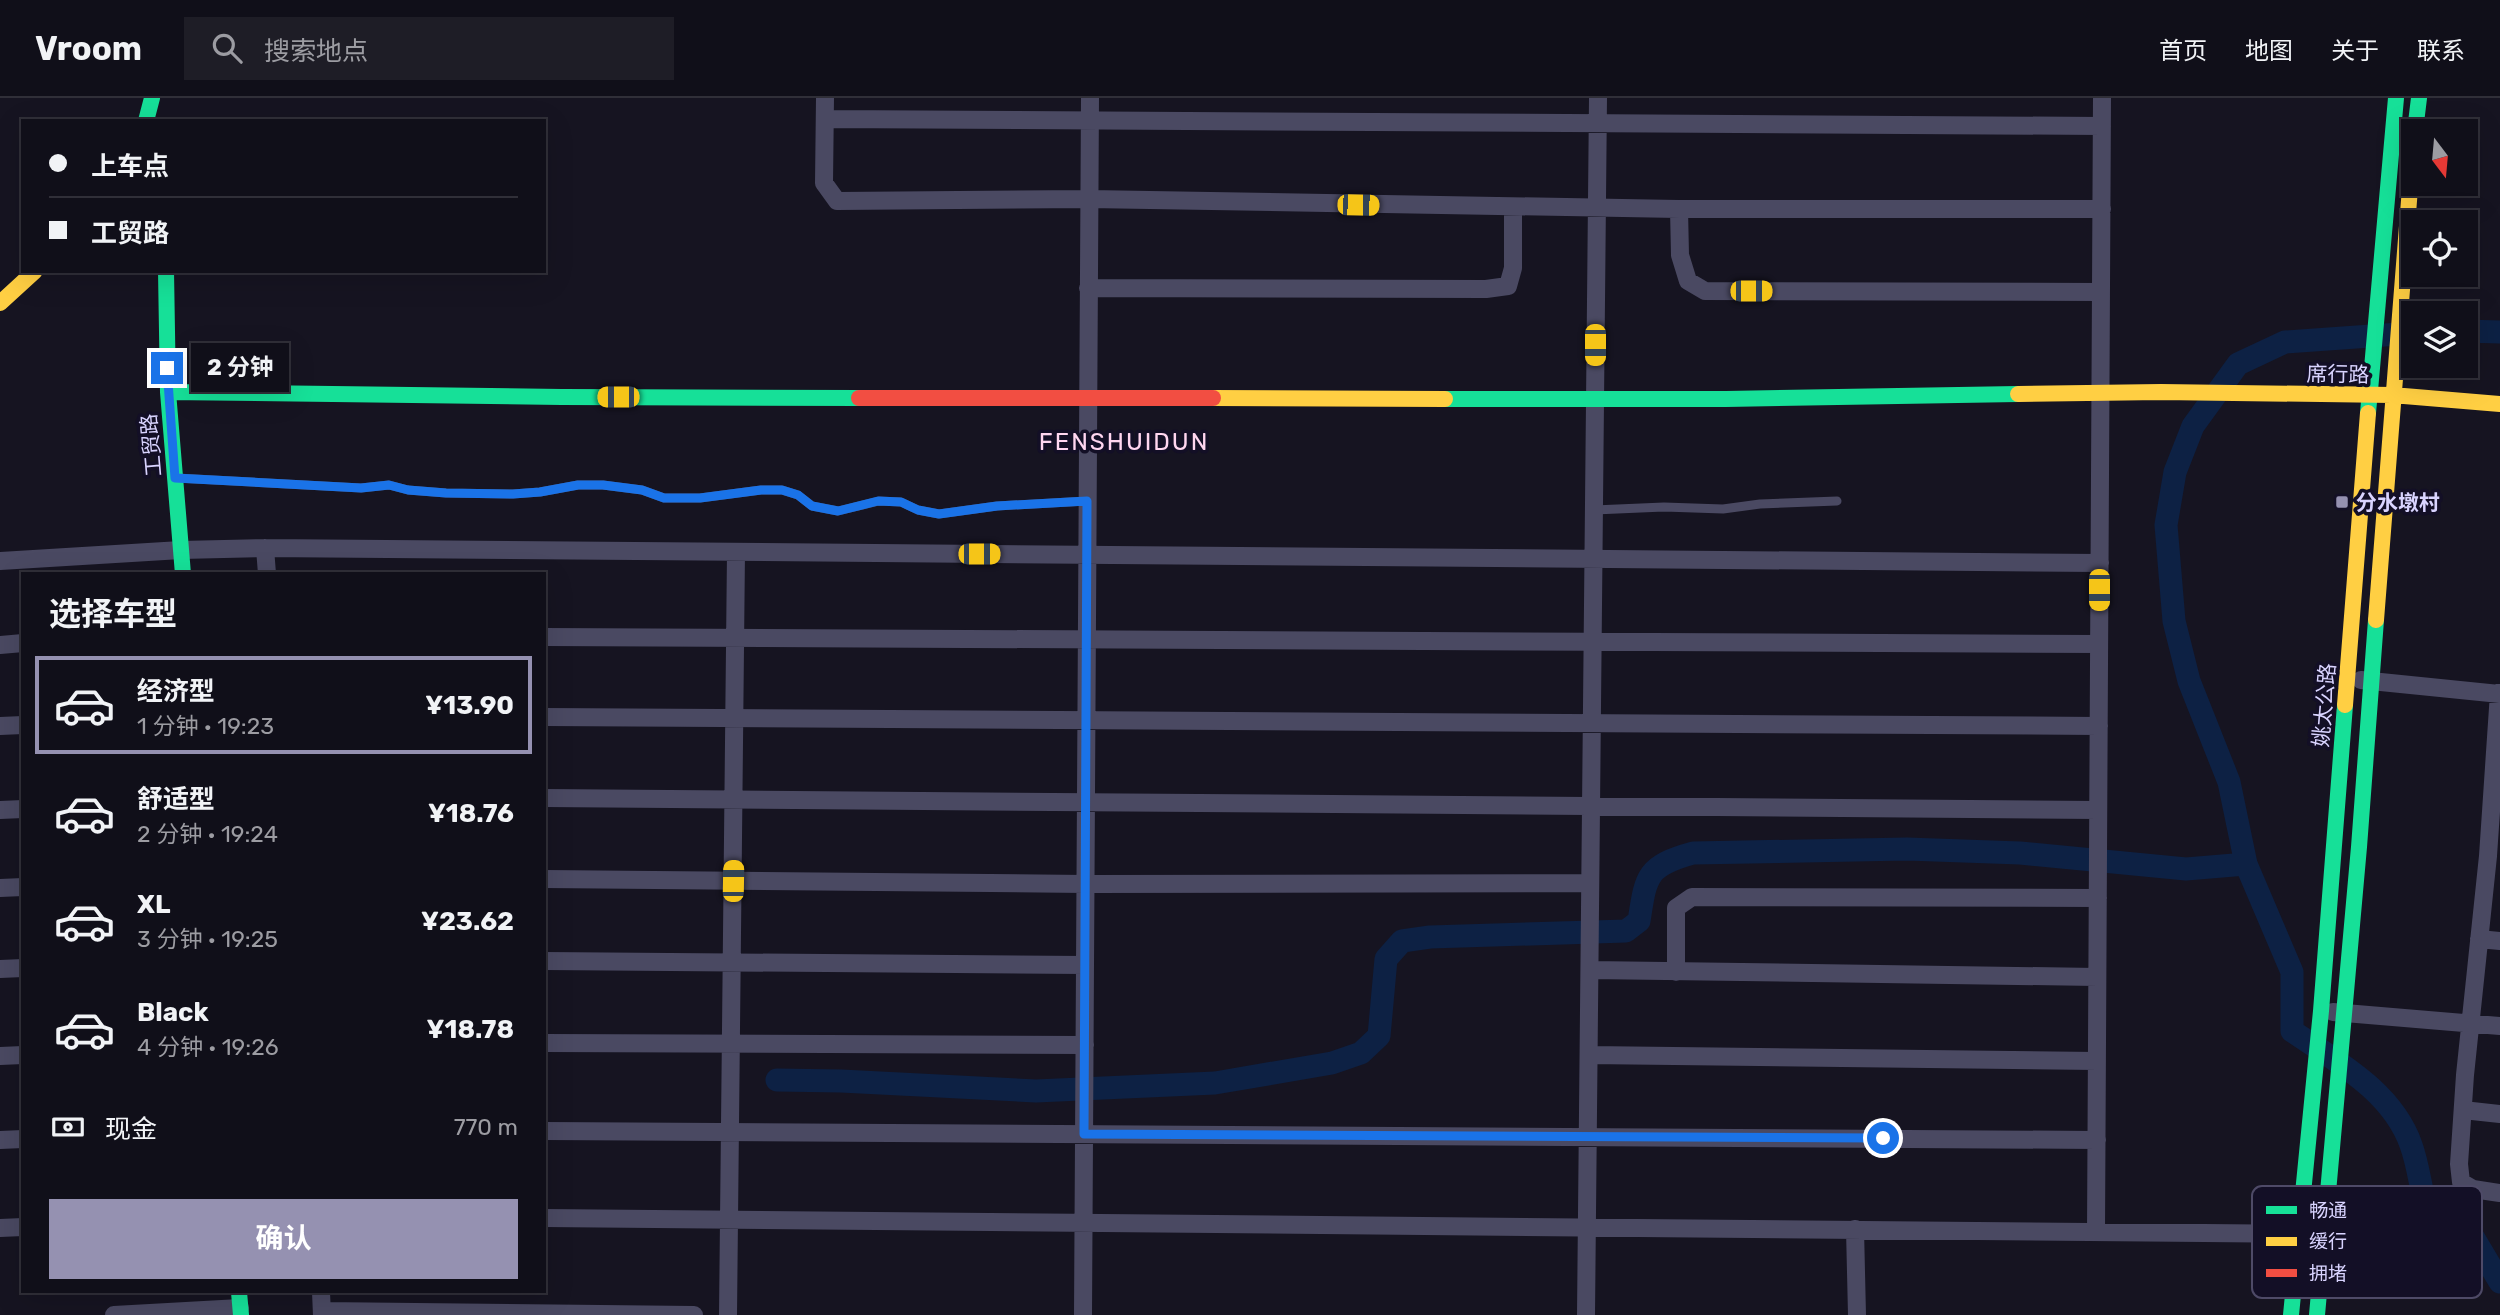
<!DOCTYPE html>
<html lang="zh">
<meta charset="utf-8">
<style>
body{margin:0;font-family:Rubik,"Noto Sans SC",sans-serif;background:#1e1d26;color:#f1f3f6;height:100vh;display:flex;flex-direction:column;font-size:26px;white-space:nowrap}
*{box-sizing:border-box;margin:0}
p{font-size:23px;color:#9c9ca2}
.icon{flex:none;width:38px;height:38px;fill:none;stroke:currentColor;stroke-width:2;stroke-linecap:round;stroke-linejoin:round}
.map{position:relative;flex:1;overflow:hidden}
.side{position:absolute;left:21px;top:474px;width:525px;height:721px;display:flex;flex-direction:column;background:#100f19;border-radius:0px;box-shadow:0 7px 28px #0002,0 0 0 2px #302f38}
.side>*{flex:none}
.hud{position:absolute;left:21px;top:21px;width:525px;height:154px;border-radius:0px;box-shadow:0 7px 28px #0002,0 0 0 2px #302f38;display:grid;align-content:center;height:154px;padding:0 28px;background:#100f19}
.needle{width:46px;rotate:164deg}
.buttons{position:absolute;left:2401px;top:21px;display:grid;gap:14px}
.buttons a{display:grid;place-items:center;width:77px;height:77px;border-radius:0px;background:#100f19;box-shadow:0 7px 28px #0002,0 0 0 2px #302f38;font-size:35px}
.end{position:absolute;width:32px;height:32px;margin:-16px;border:9px solid #1a73e8;background:#fff;box-shadow:0 0 0 4px #fff}
.from{border-radius:50%}
.bubble{position:absolute;height:49px;border-radius:0px;background:#100f19;box-shadow:0 7px 28px #0002,0 0 0 2px #302f38;font-size:23px;font-weight:700;line-height:49px;text-align:center}
.car{position:absolute;width:21px;height:42px;margin:-21px -10px;border-radius:9px;box-shadow:0 0 5px 2px #0007;background:linear-gradient(#f5c518 24%,#345 0 40%,#f5c518 0 76%,#345 0 86%,#f5c518 0)}
.hud b{display:flex;align-items:center;gap:24px;height:66px;font-size:26px}
.hud b+b{border-top:2px solid #302f38}
.hud i{width:18px;height:18px;background:#f1f3f6}
ul{padding:0;list-style:none}
li{display:flex;align-items:center;gap:21px;height:98px;margin:0 14px 10px;padding:0 14px;border:4px solid transparent;border-radius:0px}
li div{flex:1}
li b{display:block;font-size:26px}
li em{font-style:normal;font-weight:700}
li.active{border-color:#9591b1}
li>.icon{width:63px;height:63px;stroke-width:1.5}
h2{padding:0 28px;font-size:32px;line-height:84px}
.pay{display:flex;align-items:center;gap:18px;height:77px;padding:0 28px;font-size:26px}
.pay p{margin-inline-start:auto}
.button{display:flex;gap:14px;margin-top:auto;padding:14px 28px}
.button a{flex:1;height:80px;border-radius:0px;background:#9591b1;color:#fff;font-size:28px;font-weight:700;line-height:80px;text-align:center}
header{display:flex;align-items:center;gap:42px;box-sizing:border-box;height:98px;padding:0 35px;background:#100f19;border-bottom:2px solid #302f38}
header strong{font-size:33px}
nav{display:flex;gap:38px;margin-inline-start:auto;font-size:24px}
.search{width:490px;height:63px;background:#1e1d26;display:flex;align-items:center;gap:18px;box-sizing:border-box;padding:0 24px;border-radius:0px;color:#9c9ca2;font-size:26px}
.map>svg:first-child{display:block}
</style>
<header>
<strong>Vroom</strong>
<div class="search"><svg class="icon" aria-label="search" viewBox="0 0 24 24"><circle cx="10" cy="10" r="6"/><path d="M15 15l6 6"/></svg>搜索地点</div>
<nav><a>首页</a><a>地图</a><a>关于</a><a>联系</a></nav>
</header>
<div class="map">
<svg width="2500" height="1217" viewBox="0 0 2500 1217">
<rect width="100%" height="100%" fill="#161421"/>
<g fill="none" stroke-linecap="round" stroke-linejoin="round">
<path stroke="#0d2144" stroke-width="23" d="M2466,233L2500,234
M2413,235L2285,244L2238,266L2193,328L2175,374L2166,427L2174,523L2189,583L2229,684L2246,766L2292,874V933C2337,964 2392,993 2411,1047C2418,1066 2420,1087 2425,1105L2473,1139L2500,1184
M777,982L841,983L1036,993L1215,985L1332,965L1361,955L1379,938L1386,861L1402,843L1430,839L1626,833L1639,823C1646,778 1646,768 1693,755L1907,751L2020,755L2186,771L2246,766"/>
<path stroke="#4a4962" stroke-width="9" d="M177,380L361,390L389,387L408,392L446,395L513,396L540,394L578,387H603L642,392L664,400H700L761,392H782L798,397L812,408L838,413L879,403L901,404L918,412L939,416L997,408L1087,403
M1594,412L1664,409L1723,411L1760,406L1837,403"/>
<path stroke="#4a4962" stroke-width="18" d="M825,0L824,85L837,103L1089,101L1679,111H2102
M825,21L2102,28
M1679,111L1680,157L1688,183L1705,193L2101,194
M1088,190L1486,191L1508,188L1513,170V109
M265,450L267,476
M0,463L181,452L265,450L2100,465
M544,539L2099,546
M0,547L23,545
M2361,582L2500,596
M2499,595L2488,758L2465,977L2459,1066L2461,1084L2473,1091L2500,1095
M544,619L2099,628
M0,628L23,627
M544,700L2098,712
M0,712L23,711
M544,781L1086,786L1590,785
M0,790L23,789
M2479,841L2500,843
M544,863L1085,867
M0,871L23,870
M1590,872L2097,879
M1676,874V810L1692,799L2098,800
M2333,914L2500,928
M544,945L1085,947
M1589,957L2097,963
M0,958L23,957
M2463,1012L2500,1016
M544,1033L2097,1042
M0,1042L23,1041
M544,1120L2309,1136
M0,1130L23,1129
M1855,1131L1857,1217
M2096,1134L2102,0
M321,1194L322,1217
M322,1213L694,1217
M114,1217L240,1210
M728,1217L736,454
M1083,1217L1090,0
M1586,1217L1598,0"/>
<path stroke="#16e098" stroke-width="16" d="M146,23L152,0
M2415,33L2419,0
M166,173L168,294L183,476
M168,294L562,299L859,300
M1445,301H1726L2018,296
M2368,315L2396,0
M239,1194L241,1217
M2291,1217L2321,913L2345,607
M2317,1217L2359,749L2376,522"/>
<path stroke="#ffcf43" stroke-width="16" d="M0,205L35,173
M2018,296L2161,294L2392,297L2500,306
M1213,300L1445,301
M2376,522L2413,52
M2345,607L2368,315"/>
<path stroke="#f24e42" stroke-width="16" d="M859,300H1213"/>
</g>
<g fill="none" stroke-linecap="round" stroke-linejoin="round">
<path stroke="#1a73e8" stroke-width="9" d="M167,270L175,380L361,390L389,387L408,392L446,395L513,396L540,394L578,387H603L642,392L664,400H700L761,392H782L798,397L812,408L838,413L878,403L901,404L918,412L939,416L997,408L1087,403L1084,1036L1883,1040"/>
</g>
<rect fill="#9591b1" stroke="#130f26" stroke-width="2.5" x="2335" y="397" width="14" height="14" rx="3.5"/>
<g text-anchor="middle" dominant-baseline="central" stroke-width="7" stroke-linejoin="round" paint-order="stroke">
<g font-size="21" fill="#d9d4ff" stroke="#130f26">
<text transform="translate(2338 276) rotate(1)">席行路</text>
<text transform="translate(151 347) rotate(-95)">工贸路</text>
<text transform="translate(2324 607) rotate(-85)">姚太公路</text>
</g>
<g font-size="21" font-weight="bold" fill="#d9d4ff" stroke="#130f26" text-anchor="start">
<text x="2356" y="404">分水墩村</text>
</g>
<g font-size="24" letter-spacing="2" fill="#ffd6f0" stroke="#130f26">
<text x="1124" y="344">FENSHUIDUN</text>
</g>
</g>
<rect x="2252" y="1088" width="230" height="112" rx="10" fill="#130f26" stroke="#4e4a67" stroke-width="2"/>
<rect x="2266" y="1108" width="31" height="8" fill="#16e098"/>
<rect x="2266" y="1139" width="31" height="9" fill="#ffcf43"/>
<rect x="2266" y="1171" width="31" height="8" fill="#f24e42"/>
<g font-size="19" fill="#d9d4ff">
<text x="2309" y="1119">畅通</text>
<text x="2309" y="1150">缓行</text>
<text x="2309" y="1182">拥堵</text>
</g>
</svg>
<div class="buttons">
<a><svg class="needle" viewBox="-14 -14 28 28"><path d="M0-13l5 13h-10z" fill="#e53935"/><path d="M0 13l5-13h-10z" fill="#9c9ca2"/></svg></a>
<a><svg class="icon" aria-label="locate" viewBox="0 0 24 24"><circle cx="12" cy="12" r="6"/><path d="M12 2v4M12 18v4M2 12h4M18 12h4"/></svg></a>
<a><svg class="icon" aria-label="layers" viewBox="0 0 24 24"><path d="M12 4l9 5-9 5-9-5zM3 14l9 5 9-5"/></svg></a>
</div>
<i class="end from" style="left:1883px;top:1040px"></i>
<i class="end" style="left:167px;top:270px"></i>
<div class="bubble" style="left:191px;top:245px;width:98px">2 分钟</div>
<i class="car" style="left:1358px;top:107px;rotate:91deg"></i>
<i class="car" style="left:1751px;top:193px;rotate:90deg"></i>
<i class="car" style="left:1595px;top:247px;rotate:180deg"></i>
<i class="car" style="left:618px;top:299px;rotate:270deg"></i>
<i class="car" style="left:979px;top:456px;rotate:90deg"></i>
<i class="car" style="left:2099px;top:492px;rotate:180deg"></i>
<i class="car" style="left:733px;top:783px;rotate:1deg"></i>
<div class="hud">
<b><i class="from"></i>上车点</b>
<b><i></i>工贸路</b>
</div>
<section class="side">
<h2>选择车型</h2>
<ul>
<li class="active"><svg class="icon" aria-label="car" viewBox="0 0 24 24"><path d="M5 17H2v-5l4-1 3-4h7l3 4 3 1v5h-3M9 17h6M6 11h13"/><circle cx="7" cy="17" r="2"/><circle cx="17" cy="17" r="2"/></svg><div><b>经济型</b><p>1 分钟 · 19:23</p></div><em>¥13.90</em></li>
<li><svg class="icon" aria-label="car" viewBox="0 0 24 24"><path d="M5 17H2v-5l4-1 3-4h7l3 4 3 1v5h-3M9 17h6M6 11h13"/><circle cx="7" cy="17" r="2"/><circle cx="17" cy="17" r="2"/></svg><div><b>舒适型</b><p>2 分钟 · 19:24</p></div><em>¥18.76</em></li>
<li><svg class="icon" aria-label="car" viewBox="0 0 24 24"><path d="M5 17H2v-5l4-1 3-4h7l3 4 3 1v5h-3M9 17h6M6 11h13"/><circle cx="7" cy="17" r="2"/><circle cx="17" cy="17" r="2"/></svg><div><b>XL</b><p>3 分钟 · 19:25</p></div><em>¥23.62</em></li>
<li><svg class="icon" aria-label="car" viewBox="0 0 24 24"><path d="M5 17H2v-5l4-1 3-4h7l3 4 3 1v5h-3M9 17h6M6 11h13"/><circle cx="7" cy="17" r="2"/><circle cx="17" cy="17" r="2"/></svg><div><b>Black</b><p>4 分钟 · 19:26</p></div><em>¥18.78</em></li>
</ul>
<div class="pay"><svg class="icon" aria-label="cash" viewBox="0 0 24 24"><path d="M3 7h18v10H3z"/><circle cx="12" cy="12" r="2"/></svg>现金<p>770 m</p></div>
<div class="button"><a>确认</a></div>
</section>
</div>
